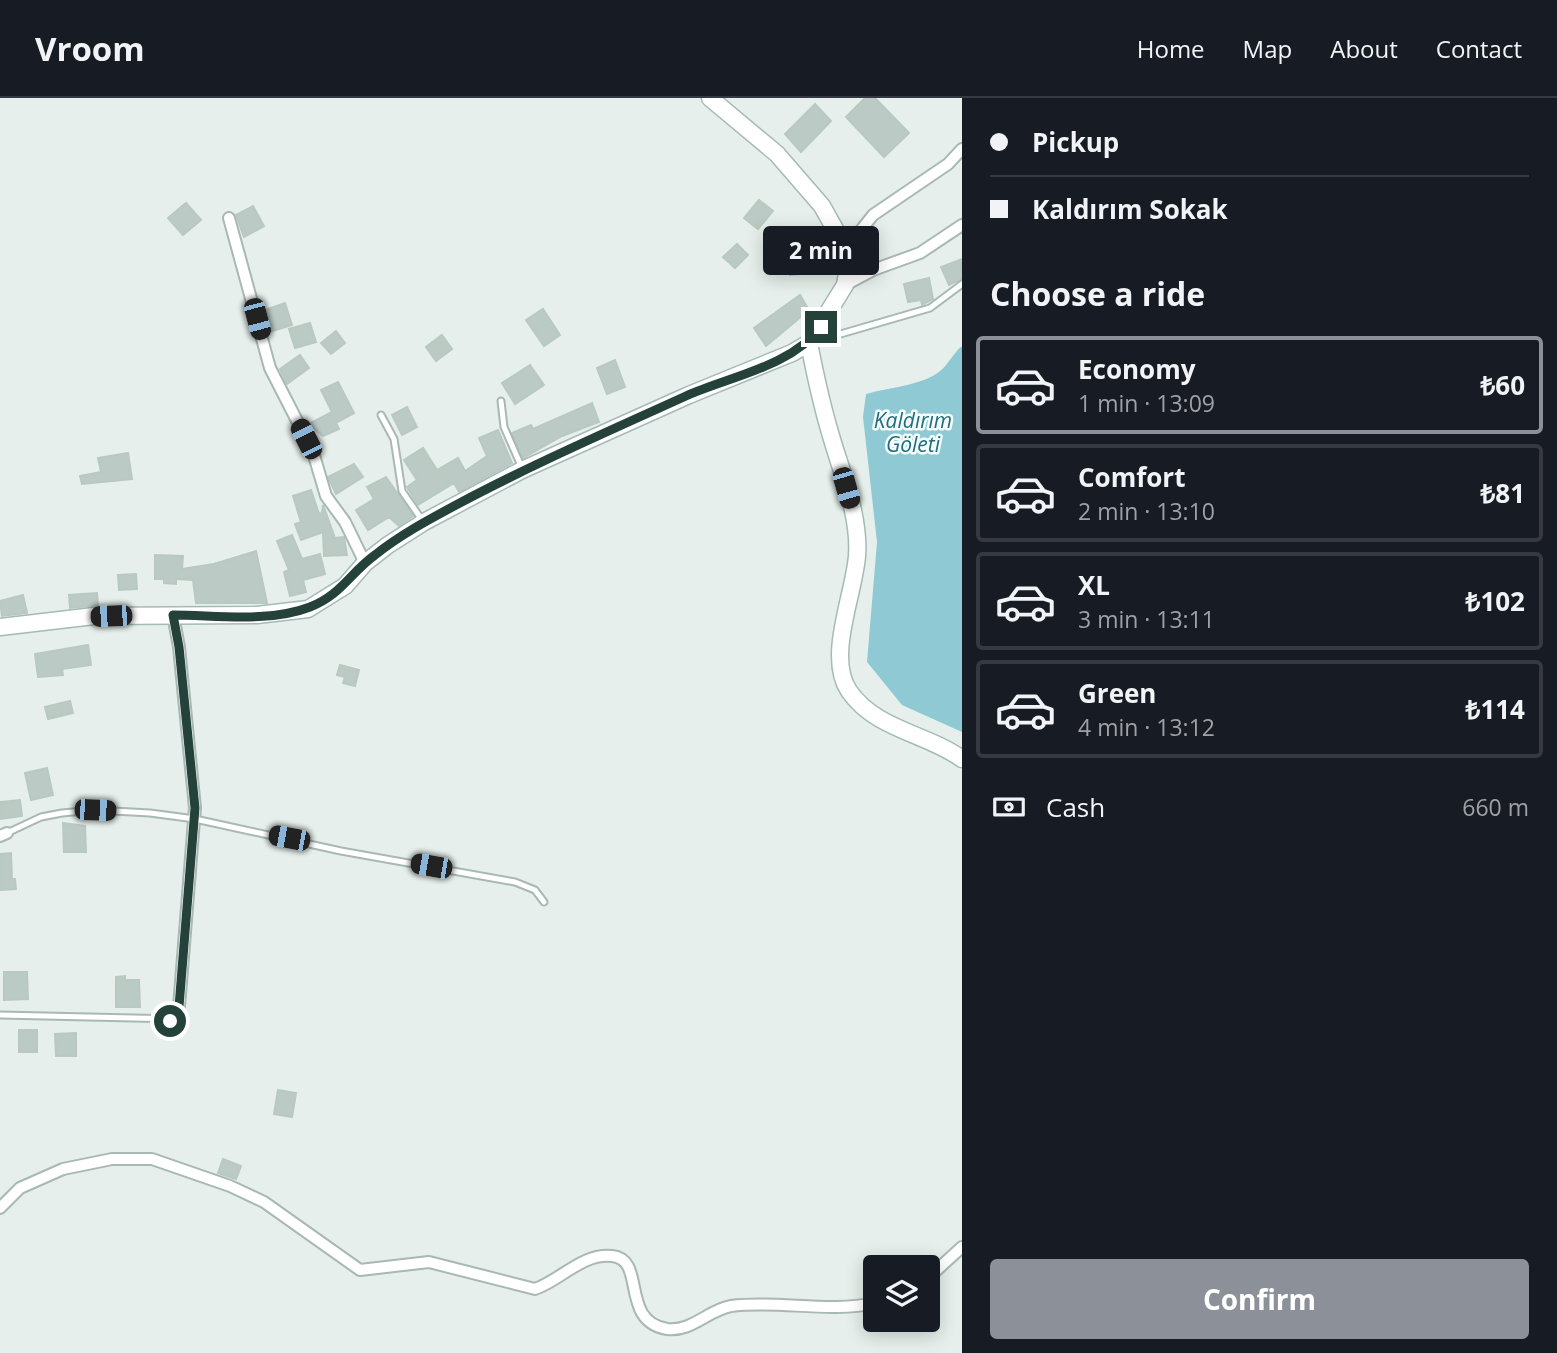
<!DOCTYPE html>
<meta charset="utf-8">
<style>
body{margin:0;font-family:"Open Sans",sans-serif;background:#242831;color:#f1f3f6;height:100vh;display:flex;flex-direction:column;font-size:26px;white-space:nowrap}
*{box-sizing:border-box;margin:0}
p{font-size:23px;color:#9ea1a6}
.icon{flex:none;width:38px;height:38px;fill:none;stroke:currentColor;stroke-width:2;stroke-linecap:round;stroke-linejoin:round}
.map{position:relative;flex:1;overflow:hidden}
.details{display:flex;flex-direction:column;background:#171b24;width:595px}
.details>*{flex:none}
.top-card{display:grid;align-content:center;height:154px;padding:0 28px;background:#171b24}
.buttons{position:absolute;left:863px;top:1157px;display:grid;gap:14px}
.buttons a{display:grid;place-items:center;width:77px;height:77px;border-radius:7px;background:#171b24;box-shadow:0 4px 18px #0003;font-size:35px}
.end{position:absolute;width:32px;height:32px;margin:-16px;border:9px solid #24423a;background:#fff;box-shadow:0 0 0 4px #fff}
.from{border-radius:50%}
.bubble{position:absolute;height:49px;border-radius:7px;background:#171b24;box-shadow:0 4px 18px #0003;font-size:23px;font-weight:700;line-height:49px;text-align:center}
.car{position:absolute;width:21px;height:42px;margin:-21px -10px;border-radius:9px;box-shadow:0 0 5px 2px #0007;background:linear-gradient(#222 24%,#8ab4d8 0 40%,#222 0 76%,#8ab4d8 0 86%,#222 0)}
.top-card b{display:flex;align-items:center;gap:24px;height:66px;font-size:26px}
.top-card b+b{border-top:2px solid #363941}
.top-card i{width:18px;height:18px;background:#f1f3f6}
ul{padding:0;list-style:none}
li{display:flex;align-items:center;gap:21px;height:98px;margin:0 14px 10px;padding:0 14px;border:4px solid #363941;border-radius:7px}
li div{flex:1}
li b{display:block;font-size:26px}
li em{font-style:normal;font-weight:700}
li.active{border-color:#8c9099}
li>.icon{width:63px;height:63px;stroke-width:1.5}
h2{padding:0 28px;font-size:32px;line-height:84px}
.pay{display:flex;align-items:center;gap:18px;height:77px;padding:0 28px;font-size:26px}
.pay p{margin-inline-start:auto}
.button{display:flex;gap:14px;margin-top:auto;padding:14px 28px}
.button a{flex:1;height:80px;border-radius:7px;background:#8c9099;color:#fff;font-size:28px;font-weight:700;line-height:80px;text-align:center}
header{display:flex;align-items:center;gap:42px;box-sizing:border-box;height:98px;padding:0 35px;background:#171b24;border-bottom:2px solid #363941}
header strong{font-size:33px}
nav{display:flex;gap:38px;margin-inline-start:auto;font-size:24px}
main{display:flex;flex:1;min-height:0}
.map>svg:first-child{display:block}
</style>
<header>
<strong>Vroom</strong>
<nav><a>Home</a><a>Map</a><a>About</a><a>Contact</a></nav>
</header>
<main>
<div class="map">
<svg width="962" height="1255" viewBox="0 0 962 1255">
<rect width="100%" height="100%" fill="#e6efeb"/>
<path fill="#8ec9d4" d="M962,248V634L902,607L867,564L877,444L863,319L866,296C887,290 924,287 940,273C949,266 953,255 962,248Z"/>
<path fill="#bbcac4" stroke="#b8c9c2" stroke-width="2" d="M865,0H875L909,35L884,59L846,19Z
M815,6L831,23L801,54L785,36Z
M759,102L773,113L758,131L744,120Z
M186,105L201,122L183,137L168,120Z
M253,108L264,128L244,139L236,117Z
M806,135L810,175L790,177L786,137Z
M737,146L748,157L735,170L723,159Z
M962,161V181L949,187L941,169Z
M929,180L933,201L922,207L921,202L908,204L904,186Z
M800,197L809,212L766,248L754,230Z
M285,205L292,227L269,234L262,213Z
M543,211L560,237L544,248L526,222Z
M310,225L316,244L295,250L289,231Z
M336,233L345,245L331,256L321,245Z
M442,237L452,251L436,263L426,249Z
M300,257L309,270L287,286L280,271Z
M615,262L625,289L607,296L597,270Z
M530,267L544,287L515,306L502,285Z
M338,284L354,315L336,325L339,331L323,338L309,326L332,314L321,292Z
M592,305L599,324L562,338L523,360L512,335L531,327L533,331Z
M407,309L417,329L402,337L392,317Z
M498,332L512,365L459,394L454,385L418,407L407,389L417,382L404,362L423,350L437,372L458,360L465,373L487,358L479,340Z
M128,355L132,381L82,386L80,378L101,374L98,360Z
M354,366L363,379L336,396L328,379Z
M386,379L413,418L399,428L389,419L368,432L356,412L374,401L367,389Z
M311,392L319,416L322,415L323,407L335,440L344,439L347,457L324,458L323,434L301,442L295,426L301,424L293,398Z
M292,437L302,461L320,456L325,476L303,482L306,494L290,498L284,474L289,472L277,443Z
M256,453L267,505H196L193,482L176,481V486L164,485V481H155V457L183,458L182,471L214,466Z
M136,476L137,491L119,492L118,477Z
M97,495L98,507L70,510L69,497Z
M23,497L27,515L2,518L0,503Z
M88,547L91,567L62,571L63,577L38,579L35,556Z
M340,567L359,572L355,588L343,585L345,579L337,577Z
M70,603L73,615L48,621L45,609Z
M47,670L53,697L31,702L25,675Z
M20,702L22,718L0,721V704Z
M63,725L85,728L86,754H64Z
M11,755L12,781H15L16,791L0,792V756Z
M4,874H27L28,901L4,902Z
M125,878V882H139L140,909H116V879Z
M19,932H37V954H19Z
M76,935V958H56L55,936Z
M278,992L296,995L292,1019L274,1016Z
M223,1061L241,1068L236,1081L218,1075Z"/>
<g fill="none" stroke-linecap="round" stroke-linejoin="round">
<g stroke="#a8b8b2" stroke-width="9">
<path id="lane" d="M813,244L930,210L962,186
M501,303L504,329L522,370
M381,317L394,341L402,393L422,422
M7,735L41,719L62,715L95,712L150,715L195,721L341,753L515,784L535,792L544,804
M0,917L178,921"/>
</g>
<g stroke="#a8b8b2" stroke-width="14">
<path id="street" d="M229,120L270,270L313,354L326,398L345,424L365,465
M846,151L873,117L948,66L962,51
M845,187L873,172L920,155L962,127
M173,517L179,549L195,710L178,921
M0,738L7,735
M0,1110L20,1090L63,1071L112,1061H152L230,1088L264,1104L360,1172L429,1164L535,1191C561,1182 582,1155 612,1158C647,1161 619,1223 667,1231C692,1234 708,1212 731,1208C778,1202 829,1215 875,1205
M928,1180L962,1149"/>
</g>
<g stroke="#a4bbb3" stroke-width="19">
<path id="secondary" d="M809,245C815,276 822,308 831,338C842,376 860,418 857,458C854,497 826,559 849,593C876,632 926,635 962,661
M0,529L94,518L257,517L308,511L345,488L365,465L388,447L424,424L522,372L689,297L792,255L809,245L845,187L848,170L846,151L822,108L777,56L710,0"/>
</g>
<use href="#lane" stroke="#fff" stroke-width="5"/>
<use href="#street" stroke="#fff" stroke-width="10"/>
<use href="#secondary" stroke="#fff" stroke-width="16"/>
</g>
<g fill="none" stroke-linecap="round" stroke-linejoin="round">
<path stroke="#24423a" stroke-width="9" d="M170,923L178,921L195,710L179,549L173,517C215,517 269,525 310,509C341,497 350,475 375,457C400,437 428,422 456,407C531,367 609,333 686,298C731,278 790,269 821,229"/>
</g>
<g text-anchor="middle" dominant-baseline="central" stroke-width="5" stroke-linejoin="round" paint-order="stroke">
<g font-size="21" font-style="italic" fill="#1c6f80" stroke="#f7fbf9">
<text x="913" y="322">Kaldırım<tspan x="913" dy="24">Göleti</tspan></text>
</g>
</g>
</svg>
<div class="buttons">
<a><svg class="icon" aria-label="layers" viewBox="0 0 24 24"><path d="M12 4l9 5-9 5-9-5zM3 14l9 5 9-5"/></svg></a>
</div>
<i class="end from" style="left:170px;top:923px"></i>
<i class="end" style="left:821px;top:229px"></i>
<div class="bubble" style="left:763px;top:128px;width:116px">2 min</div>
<i class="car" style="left:257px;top:221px;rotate:165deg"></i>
<i class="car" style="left:306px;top:341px;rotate:333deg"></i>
<i class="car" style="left:846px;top:390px;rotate:164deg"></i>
<i class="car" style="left:111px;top:518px;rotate:268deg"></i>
<i class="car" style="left:95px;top:712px;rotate:92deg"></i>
<i class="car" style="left:289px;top:740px;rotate:281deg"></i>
<i class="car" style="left:431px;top:768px;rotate:280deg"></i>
</div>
<section class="details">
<div class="top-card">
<b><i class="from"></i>Pickup</b>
<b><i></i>Kaldırım Sokak</b>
</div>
<h2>Choose a ride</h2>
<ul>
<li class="active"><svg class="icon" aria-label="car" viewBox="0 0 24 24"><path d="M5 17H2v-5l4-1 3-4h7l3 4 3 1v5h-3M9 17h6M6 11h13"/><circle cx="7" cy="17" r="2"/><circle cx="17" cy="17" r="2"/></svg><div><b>Economy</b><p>1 min · 13:09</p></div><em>₺60</em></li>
<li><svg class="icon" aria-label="car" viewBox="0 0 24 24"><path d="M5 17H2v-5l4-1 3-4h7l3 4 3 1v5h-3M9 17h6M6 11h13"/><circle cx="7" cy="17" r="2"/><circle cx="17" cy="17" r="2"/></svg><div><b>Comfort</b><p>2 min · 13:10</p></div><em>₺81</em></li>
<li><svg class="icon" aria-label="car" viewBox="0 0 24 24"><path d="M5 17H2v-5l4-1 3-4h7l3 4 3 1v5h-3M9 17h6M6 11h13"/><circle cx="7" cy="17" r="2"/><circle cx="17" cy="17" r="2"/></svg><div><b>XL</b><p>3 min · 13:11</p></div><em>₺102</em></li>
<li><svg class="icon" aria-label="car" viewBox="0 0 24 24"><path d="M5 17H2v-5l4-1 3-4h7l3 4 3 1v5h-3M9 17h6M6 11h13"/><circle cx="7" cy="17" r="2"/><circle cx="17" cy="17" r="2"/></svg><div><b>Green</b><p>4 min · 13:12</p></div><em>₺114</em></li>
</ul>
<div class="pay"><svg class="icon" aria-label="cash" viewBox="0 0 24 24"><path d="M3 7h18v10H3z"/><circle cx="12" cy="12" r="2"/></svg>Cash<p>660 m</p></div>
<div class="button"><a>Confirm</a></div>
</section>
</main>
